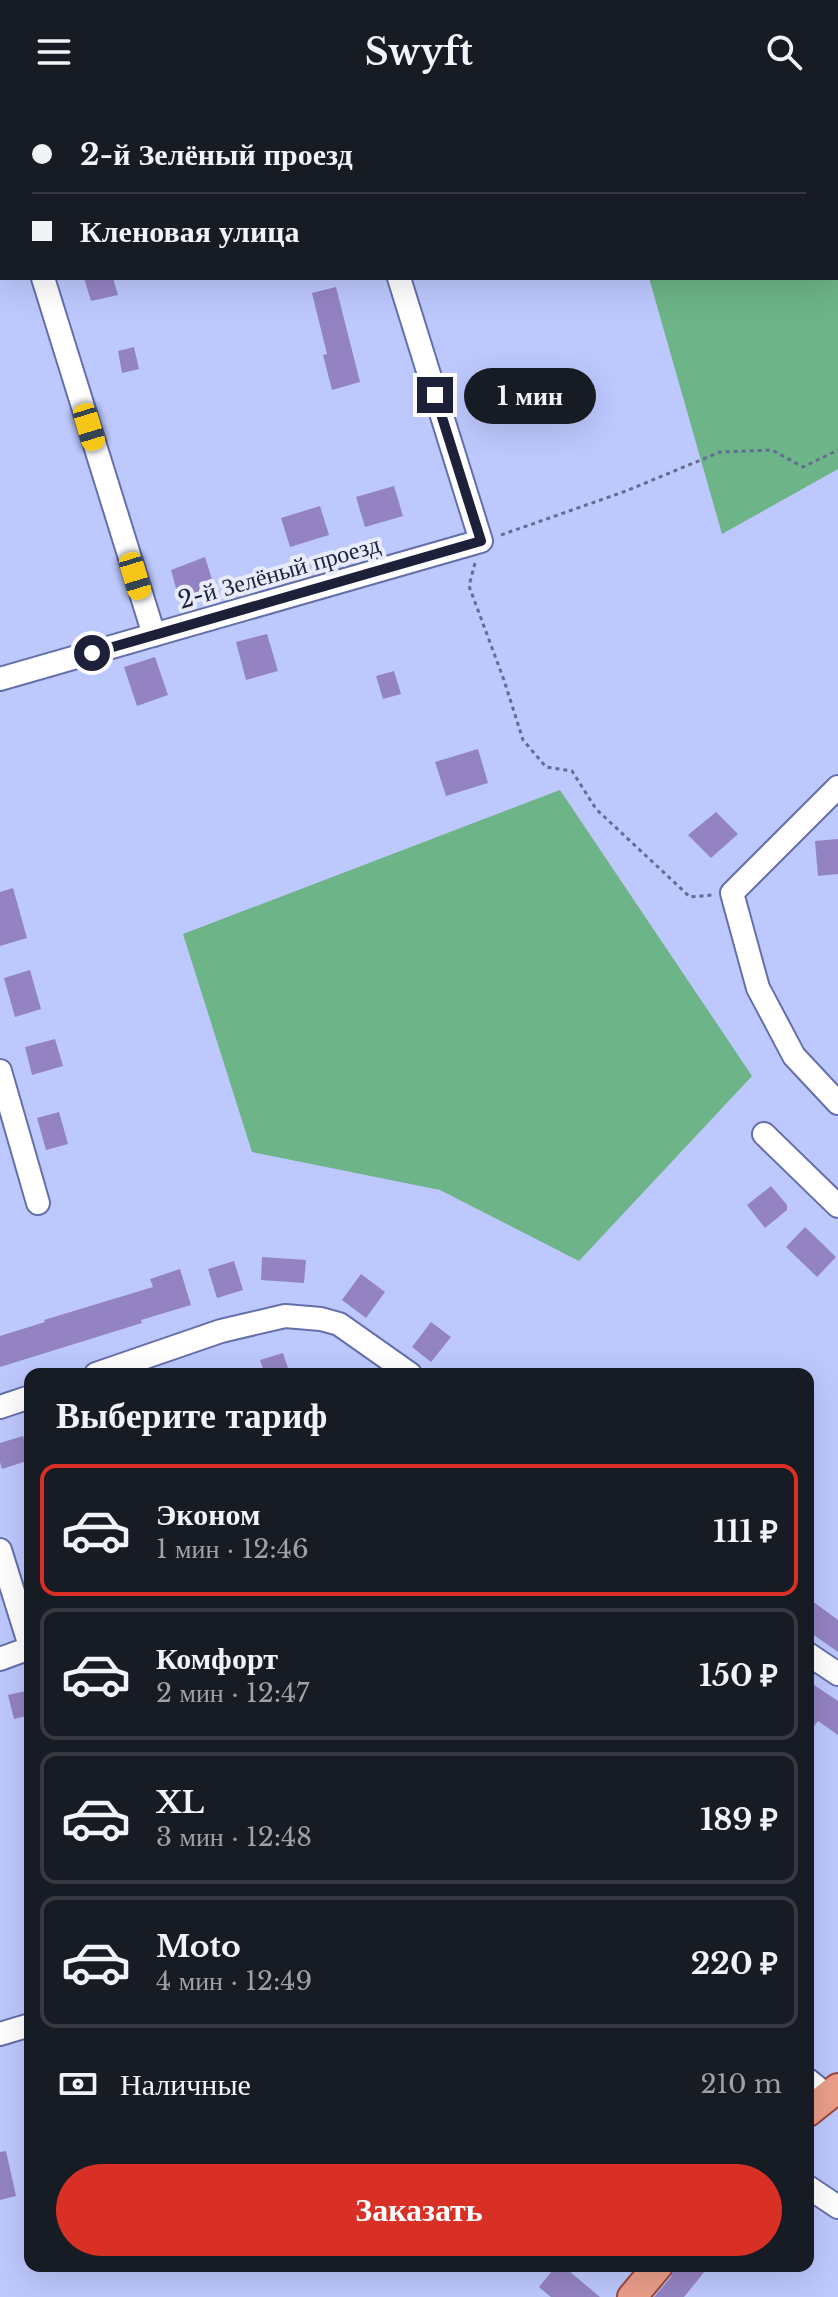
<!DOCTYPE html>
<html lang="ru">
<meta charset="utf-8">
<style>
body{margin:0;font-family:"Libre Baskerville",serif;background:#242831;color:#f1f3f6;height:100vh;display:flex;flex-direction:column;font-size:30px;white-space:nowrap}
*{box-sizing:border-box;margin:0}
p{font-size:26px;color:#9ea1a6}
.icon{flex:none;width:44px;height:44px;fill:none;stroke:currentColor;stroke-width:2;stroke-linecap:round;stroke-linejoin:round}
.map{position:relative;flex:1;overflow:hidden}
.side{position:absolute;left:24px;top:1264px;width:790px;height:904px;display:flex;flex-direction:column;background:#171b24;border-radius:16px;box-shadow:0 8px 32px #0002}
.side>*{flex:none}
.hud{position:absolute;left:0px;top:0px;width:838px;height:176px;box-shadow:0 8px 32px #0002;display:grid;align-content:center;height:176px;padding:0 32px;background:#171b24}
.end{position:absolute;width:36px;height:36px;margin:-18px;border:10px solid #1c2039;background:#fff;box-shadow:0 0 0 4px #fff}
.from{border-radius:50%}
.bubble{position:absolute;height:56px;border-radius:28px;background:#171b24;box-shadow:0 8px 32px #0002;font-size:26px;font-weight:700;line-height:56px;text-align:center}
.car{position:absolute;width:24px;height:48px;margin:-24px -12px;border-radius:10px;box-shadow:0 0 6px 2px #0007;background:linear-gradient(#f5c518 24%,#345 0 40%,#f5c518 0 76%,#345 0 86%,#f5c518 0)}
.hud b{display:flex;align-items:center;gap:28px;height:76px;font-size:30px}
.hud b+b{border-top:2px solid #363941}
.hud i{width:20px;height:20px;background:#f1f3f6}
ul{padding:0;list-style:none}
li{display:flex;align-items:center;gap:24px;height:132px;margin:0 16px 12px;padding:0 16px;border:4px solid #363941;border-radius:16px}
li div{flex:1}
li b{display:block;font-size:30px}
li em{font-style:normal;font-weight:700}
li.current{border-color:#d93025}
li>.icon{width:72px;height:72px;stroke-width:1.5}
h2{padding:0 32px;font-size:36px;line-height:96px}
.pay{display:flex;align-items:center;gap:20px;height:88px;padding:0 32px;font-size:30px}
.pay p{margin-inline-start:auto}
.action{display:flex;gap:16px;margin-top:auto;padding:16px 32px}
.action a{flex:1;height:92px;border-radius:48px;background:#d93025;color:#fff;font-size:32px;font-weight:700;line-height:92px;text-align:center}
header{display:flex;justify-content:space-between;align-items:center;height:104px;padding:0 32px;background:#171b24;font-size:36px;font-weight:700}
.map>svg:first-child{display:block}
</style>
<header><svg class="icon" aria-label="menu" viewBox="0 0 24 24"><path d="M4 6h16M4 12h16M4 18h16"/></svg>Swyft<svg class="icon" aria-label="search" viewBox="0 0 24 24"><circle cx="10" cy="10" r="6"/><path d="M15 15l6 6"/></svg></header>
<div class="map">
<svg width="838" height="2193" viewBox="0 0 838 2193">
<rect width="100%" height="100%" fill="#bdc8fd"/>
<path fill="#6db488" d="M768,0H838V365L722,430L649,174H836V2H767Z
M560,686L752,972L579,1157L440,1086L252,1048L183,830Z"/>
<path fill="#9483c3" d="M84,174H113L118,191L91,197Z
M336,183L360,278L332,286L323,251L327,250L312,189Z
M134,243L139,265L122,269L118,247Z
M394,382L403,412L365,423L356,393Z
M320,402L329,431L290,443L281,414Z
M205,453L215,485L179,495L171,466Z
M267,530L278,567L246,576L236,538Z
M155,553L168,591L137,602L124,563Z
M394,567L401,590L383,595L376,572Z
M478,645L488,679L446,692L435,658Z
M716,708L738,730L711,754L688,731Z
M838,735V770L818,772L815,737Z
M13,784L27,834L0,842V788Z
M30,866L41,905L15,913L4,874Z
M55,935L63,962L32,971L25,943Z
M59,1008L68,1040L46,1046L37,1014Z
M771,1082L787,1101V1106L765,1124L747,1101Z
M805,1123L836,1153L817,1173L786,1143Z
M262,1153L306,1156L304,1179L261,1176Z
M234,1157L243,1186L217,1194L208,1165Z
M180,1165L191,1201L141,1216L142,1219L0,1263V1232L45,1218L44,1216L153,1183L150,1175Z
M361,1170L385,1188L366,1214L342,1196Z
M431,1218L451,1233L431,1258L412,1243Z
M283,1249L290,1270H265L260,1256Z
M23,1332L30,1356L2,1365L0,1358V1339Z
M808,1494L838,1516V1548L808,1527Z
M808,1577L838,1597V1631L818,1617L808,1630Z
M30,1586V1611L14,1615L8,1591Z
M6,2047L16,2092L0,2096V2048Z
M556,2162H563L600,2193H551L539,2183Z
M675,2162H709L684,2193H654L671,2173Z"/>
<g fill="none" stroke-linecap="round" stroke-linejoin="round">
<g stroke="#646fab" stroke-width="26">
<path id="minor" d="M345,0V2
M43,174L154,531
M0,575L481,437L399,174
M838,683L732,789L758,884L794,952L838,999
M0,967L38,1099
M764,1030L838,1102
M96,1270L221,1227L285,1212L321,1215L339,1220L410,1270
M0,1303L30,1293
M0,1446L30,1542
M808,1550L838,1570
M0,1555L30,1544
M0,1930L30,1921
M808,1976L828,1992
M808,2083L838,2103"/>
</g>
<g stroke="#9a483b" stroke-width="32">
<path id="major" d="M808,2008L838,1984
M632,2193L658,2162"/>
</g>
<path stroke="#656c92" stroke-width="3" stroke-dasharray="4 4" stroke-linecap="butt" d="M501,431L626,387L720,348L772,346L803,363L838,346
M475,459L469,482L504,576L523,636L546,663L572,667L596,705L690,793L712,791"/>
<use href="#minor" stroke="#fff" stroke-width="22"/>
<use href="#major" stroke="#eb9e8a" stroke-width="28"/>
</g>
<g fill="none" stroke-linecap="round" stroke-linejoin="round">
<path stroke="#1c2039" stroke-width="10" d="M92,549L481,437L435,291"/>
</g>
<g text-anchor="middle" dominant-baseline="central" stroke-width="8" stroke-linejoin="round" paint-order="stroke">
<g font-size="24" fill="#1c2039" stroke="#e8ebf9">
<text transform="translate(279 468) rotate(-16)">2-й Зелёный проезд</text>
</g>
</g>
</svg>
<i class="end from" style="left:92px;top:549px"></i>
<i class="end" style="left:435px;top:291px"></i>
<div class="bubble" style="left:464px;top:264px;width:132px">1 мин</div>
<i class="car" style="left:89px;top:323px;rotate:163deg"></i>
<i class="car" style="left:135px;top:472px;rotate:163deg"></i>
<div class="hud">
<b><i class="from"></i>2-й Зелёный проезд</b>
<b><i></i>Кленовая улица</b>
</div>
<section class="side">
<h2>Выберите тариф</h2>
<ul>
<li class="current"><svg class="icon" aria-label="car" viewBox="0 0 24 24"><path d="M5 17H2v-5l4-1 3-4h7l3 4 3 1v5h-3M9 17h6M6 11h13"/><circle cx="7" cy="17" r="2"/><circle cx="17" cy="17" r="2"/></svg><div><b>Эконом</b><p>1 мин · 12:46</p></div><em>111 ₽</em></li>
<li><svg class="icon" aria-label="car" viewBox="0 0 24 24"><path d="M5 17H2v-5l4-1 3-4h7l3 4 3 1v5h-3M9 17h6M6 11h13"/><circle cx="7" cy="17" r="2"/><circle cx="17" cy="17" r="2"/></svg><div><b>Комфорт</b><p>2 мин · 12:47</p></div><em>150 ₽</em></li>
<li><svg class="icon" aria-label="car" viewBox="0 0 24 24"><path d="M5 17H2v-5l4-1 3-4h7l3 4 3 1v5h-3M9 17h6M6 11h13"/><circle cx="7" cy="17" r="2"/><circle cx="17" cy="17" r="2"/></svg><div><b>XL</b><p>3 мин · 12:48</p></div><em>189 ₽</em></li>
<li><svg class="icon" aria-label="car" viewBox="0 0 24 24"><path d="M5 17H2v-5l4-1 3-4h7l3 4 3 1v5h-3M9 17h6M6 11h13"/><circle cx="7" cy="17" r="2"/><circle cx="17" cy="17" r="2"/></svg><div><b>Moto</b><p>4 мин · 12:49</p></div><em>220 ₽</em></li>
</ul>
<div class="pay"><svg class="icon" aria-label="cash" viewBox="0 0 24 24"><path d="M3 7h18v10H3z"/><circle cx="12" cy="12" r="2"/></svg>Наличные<p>210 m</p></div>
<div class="action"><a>Заказать</a></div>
</section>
</div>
